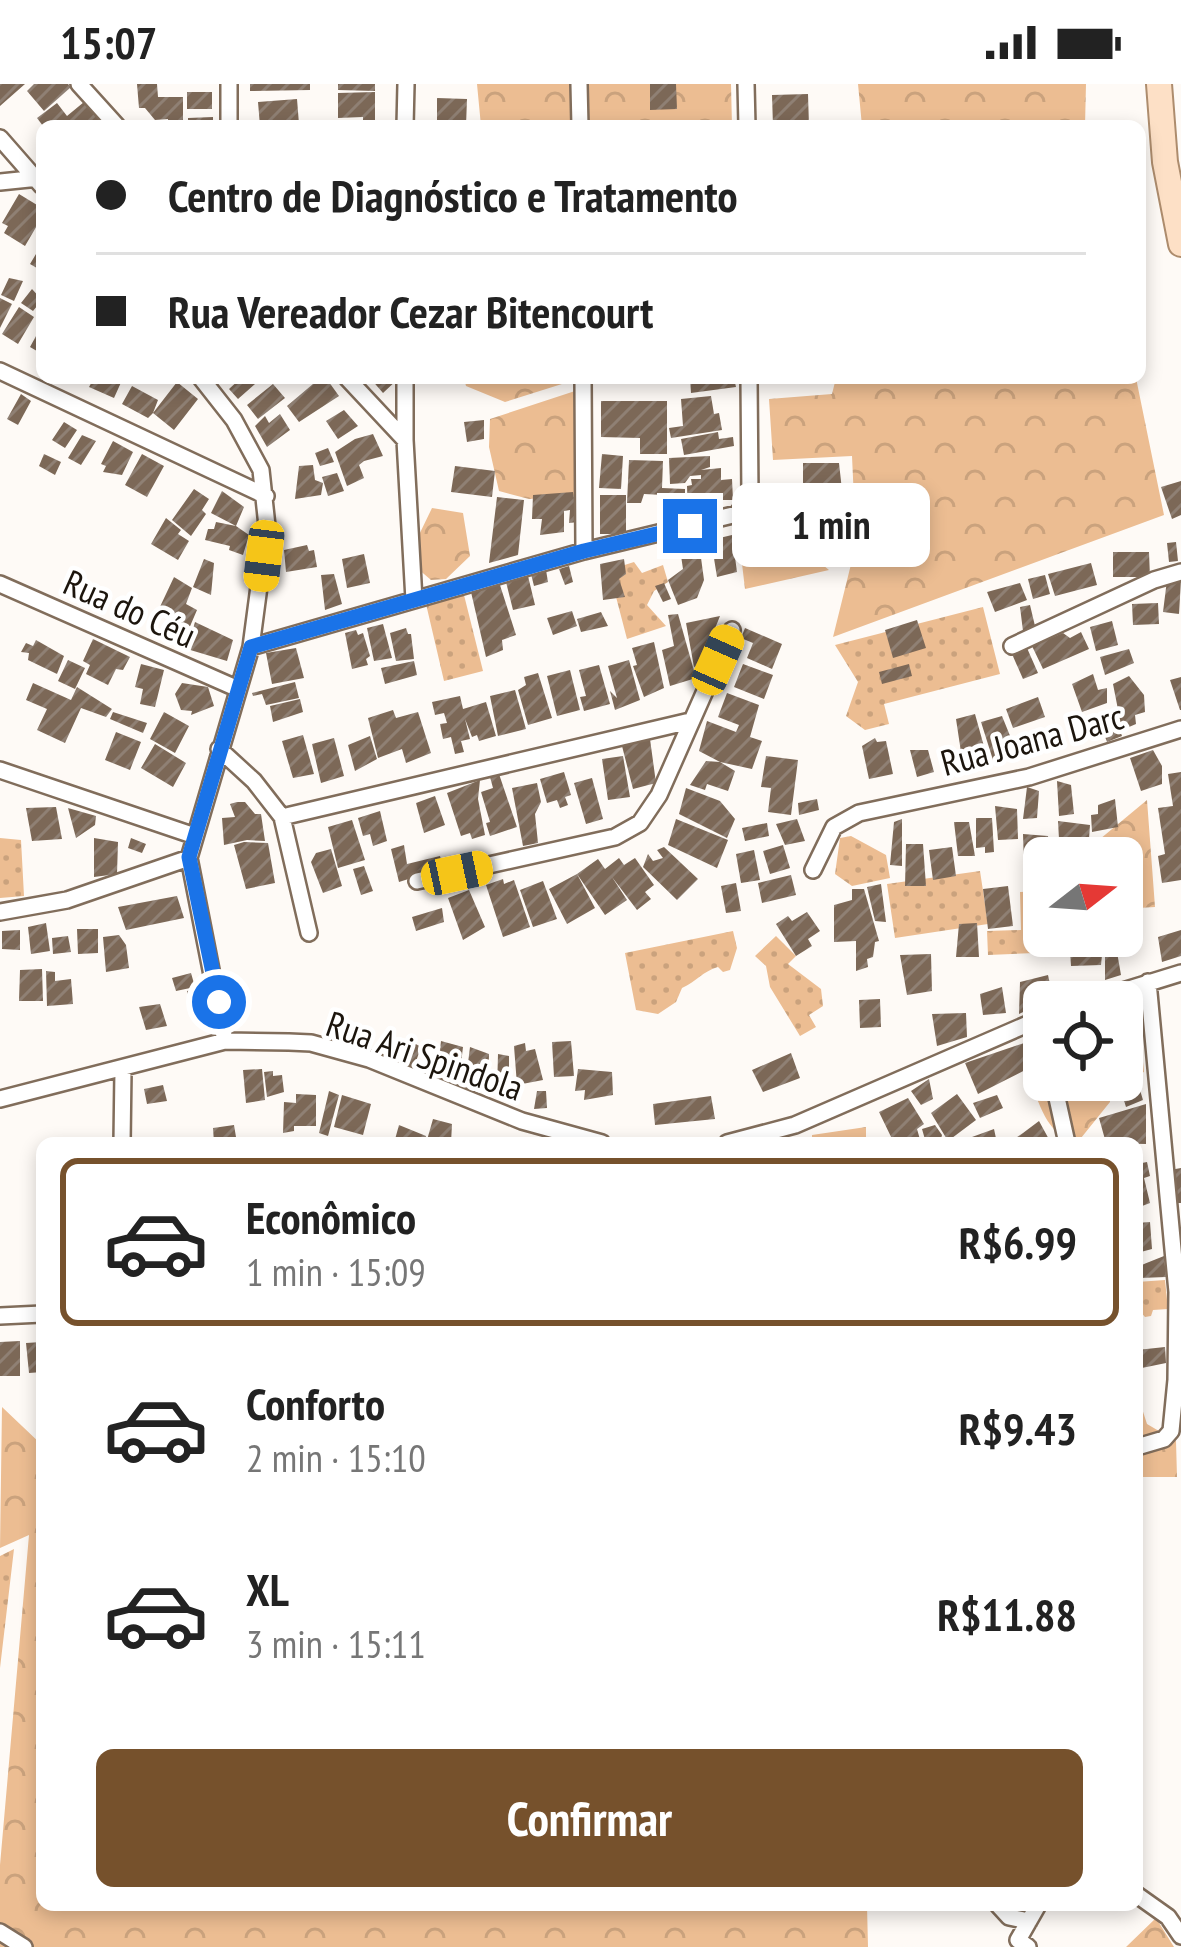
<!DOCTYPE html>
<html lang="pt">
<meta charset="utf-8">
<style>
body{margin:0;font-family:"PT Sans Narrow",sans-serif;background:#f2f2f2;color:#222;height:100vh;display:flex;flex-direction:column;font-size:45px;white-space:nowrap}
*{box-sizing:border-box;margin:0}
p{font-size:39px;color:#767676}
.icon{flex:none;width:66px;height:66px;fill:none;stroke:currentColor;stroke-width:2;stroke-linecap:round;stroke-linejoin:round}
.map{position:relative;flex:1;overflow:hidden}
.details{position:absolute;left:36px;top:1053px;width:1107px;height:774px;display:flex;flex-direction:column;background:#fff;border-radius:18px;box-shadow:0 6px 18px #0003}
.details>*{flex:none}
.top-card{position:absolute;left:36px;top:36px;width:1110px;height:264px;border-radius:18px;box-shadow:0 6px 18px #0003;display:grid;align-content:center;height:264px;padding:0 60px;background:#fff}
.needle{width:78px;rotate:73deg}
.tools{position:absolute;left:1023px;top:753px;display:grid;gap:24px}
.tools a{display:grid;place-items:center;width:120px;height:120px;border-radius:18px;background:#fff;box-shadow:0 6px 18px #0003;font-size:60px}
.end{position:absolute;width:54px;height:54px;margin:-27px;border:15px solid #1a73e8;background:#fff;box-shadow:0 0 0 6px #fff}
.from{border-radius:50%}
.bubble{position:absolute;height:84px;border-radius:18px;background:#fff;box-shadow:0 6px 18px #0003;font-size:39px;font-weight:700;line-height:84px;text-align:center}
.car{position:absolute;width:36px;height:72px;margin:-36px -18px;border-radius:15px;box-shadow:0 0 9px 3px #0007;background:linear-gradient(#f5c518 24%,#345 0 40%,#f5c518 0 76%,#345 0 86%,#f5c518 0)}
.top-card b{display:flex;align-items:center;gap:42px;height:114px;font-size:45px}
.top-card b+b{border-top:3px solid #e0e0e0}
.top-card i{width:30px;height:30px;background:#222}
ul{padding:21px 0 0;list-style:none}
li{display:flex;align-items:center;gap:36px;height:168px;margin:0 24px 18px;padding:0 36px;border:6px solid transparent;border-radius:18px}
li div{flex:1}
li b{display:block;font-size:45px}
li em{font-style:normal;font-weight:700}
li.active{border-color:#76512c}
li>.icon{width:108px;height:108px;stroke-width:1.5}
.button{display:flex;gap:24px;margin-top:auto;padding:24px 60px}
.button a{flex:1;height:138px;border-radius:18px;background:#76512c;color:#fff;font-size:48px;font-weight:700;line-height:138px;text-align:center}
.status{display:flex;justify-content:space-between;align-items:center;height:84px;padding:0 60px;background:#fff;direction:ltr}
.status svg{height:33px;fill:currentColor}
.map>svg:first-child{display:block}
</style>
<div class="status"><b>15:07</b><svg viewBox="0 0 49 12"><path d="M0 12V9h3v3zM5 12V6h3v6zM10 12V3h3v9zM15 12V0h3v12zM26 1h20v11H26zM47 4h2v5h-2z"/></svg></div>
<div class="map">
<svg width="1181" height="1863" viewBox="0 0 1181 1863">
<defs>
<pattern id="grass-dots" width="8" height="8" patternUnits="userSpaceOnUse" patternTransform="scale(3)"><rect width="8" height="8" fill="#ecbd92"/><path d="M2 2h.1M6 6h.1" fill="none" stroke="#caa27d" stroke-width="1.8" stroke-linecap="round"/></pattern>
<pattern id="forest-crowns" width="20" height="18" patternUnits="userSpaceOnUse" patternTransform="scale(3)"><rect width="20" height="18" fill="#ecbd92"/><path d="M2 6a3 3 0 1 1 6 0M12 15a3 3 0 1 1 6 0" fill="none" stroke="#caa27d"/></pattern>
<pattern id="building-hatch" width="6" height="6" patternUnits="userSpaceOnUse" patternTransform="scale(3)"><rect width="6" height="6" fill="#7c6857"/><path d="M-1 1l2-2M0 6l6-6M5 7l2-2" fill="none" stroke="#8f8074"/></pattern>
</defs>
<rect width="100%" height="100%" fill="#fefaf6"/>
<path fill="url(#grass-dots)" d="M634,478L642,489L663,481L668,498L654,507L647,521L666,542L627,555L609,486Z
M464,511L483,587L444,597L426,520Z
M983,523L1000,590L884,620L889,640L865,646L846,632L858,598L835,561Z
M851,752L886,771L890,794L852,802L835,790L840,754Z
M0,754L21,756L24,812L0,814Z
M980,787L988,840L895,854L887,800Z
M1044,807V852H1058L1059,868L988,871L987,847L1021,846L1020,808Z
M733,847L737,864L730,886L723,888L718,883C703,887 696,898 682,904L676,918L658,930L636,926L625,869Z
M776,852L796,872L788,880L821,905L823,922L809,931L816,943L800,952L770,903L766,882L755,872Z
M1165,1196L1168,1225L1153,1226L1151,1232L1145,1233L1137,1224V1198Z
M14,1465L0,1584V1472Z"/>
<path fill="url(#forest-crowns)" d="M477,0H731L732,42H481Z
M858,0H1086L1085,42H862Z
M464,294H581L505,318L466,302Z
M836,294H1136L1164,431L833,553L856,460L852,372L773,376L769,315L832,310Z
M575,307L582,411L529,415L499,407L489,363L490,335Z
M432,424L463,429L470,472L446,495L431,496L417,484V455Z
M738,446L812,472L829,486L745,505Z
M1147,716L1155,823L1122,825V774H1062L1063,766L1094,760Z
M1142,968L1144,988L1110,1002V1018L1077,1059C1049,1052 1041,1025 1031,999L1044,969V996H1122V969Z
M866,1043V1059H812V1051Z
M1137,1309L1147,1340L1176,1357L1177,1393H1137Z
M2,1323L42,1361V1821H867L868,1863H0V1781L29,1451L0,1464Z
M1156,1834L1174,1863H1126Z"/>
<path fill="url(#building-hatch)" d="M0,0H25L0,22Z
M34,0H68L71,3L44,27L27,7Z
M137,0H157L158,13H183V40L168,42V35L155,36L145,24H139Z
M250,0H310V6L250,7Z
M338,0H375V7L338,6Z
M650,0H676L677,25L650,26Z
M187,8H212V25H187Z
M375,8V39H363V33L338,34V9Z
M808,10L809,42H773L772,11Z
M437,14L467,15L466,42H437Z
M297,15L299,40L260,42L258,18Z
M84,18L104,42H43L37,34L57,19L67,32Z
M213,33V42H188V34Z
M19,110L42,124V133L25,162L4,149L8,142L2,139Z
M42,160V187L30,180Z
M9,194L23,197L14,217L1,211Z
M32,205L42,216L33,227L21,219Z
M0,214L12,220L0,244Z
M19,223L34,233L18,260L2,250Z
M42,241V270L30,263Z
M94,294H123L114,314L89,303Z
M241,294H250L255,300L238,315L229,305Z
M320,294H326L339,312L299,338L287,322Z
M370,294H399L383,309Z
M690,294H734L736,303L691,309Z
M177,298L198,315L174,346L153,329L148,334L122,320L132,302L158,316L153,329Z
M273,300L285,314L258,335L247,321Z
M21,310L31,317L18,341L7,335Z
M711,312L714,330L719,329L722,346L671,354L669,344L683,342L681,315Z
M601,317H667V370H640V354L601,353Z
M344,326L358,342L338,355L326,337Z
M280,330L290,346L267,363L255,342L265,332L269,339Z
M484,336V355L467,358L464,338Z
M64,338L77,346L65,364L52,356Z
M718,348L719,355L733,353L734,362L684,371L681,355Z
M373,350L383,372L364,377L359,381L364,394L347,402L335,368L355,355Z
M82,351L96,357L81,381L68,374Z
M113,357L133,368L122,391L103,388L106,382L101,380Z
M328,364L334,378L320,382L315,369Z
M44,370L61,378L55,391L39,382Z
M142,370L164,382L147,413L125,401Z
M602,370L623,372L621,405L599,404Z
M710,372V383L701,386L721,384V396L732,395L733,416H716V428L688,429L687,402L692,401L691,395H701V391L690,392L685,399L670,400L669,374Z
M629,376L663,377L662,404L685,405V434H663V411L644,410L641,419H627Z
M803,379H839L842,406H803Z
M313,381L315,396L323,399L321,411L295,415L299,382Z
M455,382L495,387L492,413L451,408Z
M337,389L344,407L328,412L322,393Z
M1181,397V431L1172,435L1161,403Z
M194,405L209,415L202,426L206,430L191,452L172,436Z
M222,407L244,423L236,442L211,429Z
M573,408L578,438L569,439L570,426L564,427V448L540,451L542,435H532L533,411Z
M600,411H626V450H600Z
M811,411L831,428L824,436L817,429L811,435L799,423Z
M497,413L524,416L518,471L489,479Z
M835,419L846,420L845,453L832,451Z
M166,434L181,446L178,450L189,457L178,476L151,460Z
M216,438L236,442L249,451L243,471L229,466L230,462L205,456L208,445H214Z
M732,451L737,488L717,493L711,456Z
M1176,458L1178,477L1169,478L1167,459Z
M699,459L704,496L697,514L678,521L668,496L683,485L680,465Z
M307,461L309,467L314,466L317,483L286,488L284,466Z
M1113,468H1149L1150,493H1113Z
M364,470L370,499L347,504L342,475Z
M204,475L214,479L211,511L193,503Z
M624,475L626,490L619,495L625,513L603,516L600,480Z
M1091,479L1097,501L1055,512L1048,490Z
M569,482L573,498L565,501L559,485Z
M546,486L548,498L534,502L531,490Z
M334,490L342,520L325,526L321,491Z
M1045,491L1050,510L1033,515L1028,495Z
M528,492L535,521L513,526L506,498Z
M174,493L192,504L186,520L197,526L185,554L176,551L181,538L158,527Z
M1167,496H1181L1179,530L1163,528Z
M499,498L516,551L502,556L503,566L486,573L471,508Z
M664,499L671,515L663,518L655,502Z
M1020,499L1027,516L995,528L987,508Z
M1158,519L1159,540L1133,541L1132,520Z
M1030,521L1035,542L1023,547L1020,523Z
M572,527L577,542L553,551L547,534Z
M601,528L608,542L581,548L577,535Z
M678,530L696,594L670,602L662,566L674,562L668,531Z
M720,532L700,582L694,583L686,539Z
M917,536L926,564L893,574L885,546Z
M1112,537L1118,561L1096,567L1090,543Z
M195,538L233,556L227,577L187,565Z
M383,540L392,574L374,577L367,544Z
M406,544L408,550H411L414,575L396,577L390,549Z
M745,544L782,560L772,585L747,574L753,559L741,554Z
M356,546L358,551L363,549L370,572L366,575L368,581L352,585L345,549Z
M1081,548L1089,565L1043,585L1032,562L1063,549L1070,554Z
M93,555L130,573L123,586L116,585L108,601L86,590L90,581L83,577Z
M36,556L64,572L57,590L28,576L29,569L21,568L26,559L33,562Z
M654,558L664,604L644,613L633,582L637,581L632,564Z
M296,564L304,594L272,600L266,569Z
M1027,564L1038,589L1023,595L1012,570Z
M1129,565L1134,579L1105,591L1100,573Z
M68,576L85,584L75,605L58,597Z
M629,576L640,616L615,626L610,607L617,614L608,582Z
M414,577L417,591L385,600L381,584Z
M141,580L164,586L155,623L140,620L143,605L135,603Z
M743,580L773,591L764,615L734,603Z
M909,580L912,592L882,600L879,588Z
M599,581L610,620L584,627L580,613L586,612L579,586Z
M570,586L580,626L557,632L547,592Z
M538,589L552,634L528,641L518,606L526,601L524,593Z
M1093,590L1098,606L1107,604V619L1082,628L1072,600Z
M1129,592L1144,611L1145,628L1135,631L1136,640L1122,646L1113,600Z
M1181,593V626H1180L1170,596Z
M295,598L299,614L266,621L262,610L253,612L252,609Z
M33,599L71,616L77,603L112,625L106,633L81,624L65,659L37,646L47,625L26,616Z
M182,599L208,603L214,622L191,631L192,627L181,626L175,610Z
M515,606L526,645L498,652L490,612Z
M727,609L759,621L750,653L762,657L752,685L720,678L699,667L707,637L736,648L739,641L718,633Z
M460,612L463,625L486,618L496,652L479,657L477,651L472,653L465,635L470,655L461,657L464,668L455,670L451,653L443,655L440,640L447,639L444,629L435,631L432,618Z
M1038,613L1045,633L1013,644L1006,625Z
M300,615L303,628L273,638L270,622Z
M393,626L396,634L418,628L431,669L406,679L402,665L378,674L368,634Z
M113,628L147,639L143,649L110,635Z
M164,628L189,642L175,669L150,655Z
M1114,629L1122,652L1107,658L1098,634Z
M975,630L990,684L964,688L956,635Z
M1002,632L1017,669L993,676L981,638Z
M116,648L141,658L130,686L105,676Z
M303,651L314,690L293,694L282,657Z
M370,652L377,675L355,687L348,661Z
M334,654L344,692L321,699L312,660Z
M875,654L877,658L886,657L893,690L869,695L862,662Z
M650,655L656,699L633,705L622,662Z
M155,660L186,679L173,703L141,684Z
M910,666H928L934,688L917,693Z
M1153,666L1162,682V700L1141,707L1130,674Z
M623,672L630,713L608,716L602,675Z
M766,672L798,676L791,731L768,728L771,704L761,703Z
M706,677L720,678L735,687L728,707L707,700L705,706L690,701Z
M564,688L571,711L565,713L568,721L560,724L557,716L547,719L540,695Z
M1181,688V796L1162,799L1158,772L1165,770L1158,724L1173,722L1168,690Z
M499,690L517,743L490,752L486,739L490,738L481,708L493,704L490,693Z
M592,694L603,735L586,740L574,699Z
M480,696L478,715L485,751L472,755L470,749L461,752L447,709Z
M1057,697L1071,701L1074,730L1059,732Z
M537,699L541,718L535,730L538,759L523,762L512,704Z
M1027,703L1039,707L1037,734L1023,735Z
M686,704L720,717L735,735L727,754L679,730Z
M435,712L445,741L424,749L416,719Z
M817,715L819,726L799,731L798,719Z
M1115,715L1118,743L1092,748L1091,731L1098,730V721Z
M237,718H245L255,730H261L265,757L247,756L224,761L222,734L235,733L230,720Z
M995,722L1017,725L1018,755L998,756Z
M56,723L62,755L32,757L26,724Z
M68,724L96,732L95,741L76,754Z
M380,727L387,757L373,762L370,750L363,752L358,734Z
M976,734H992L994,768L985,769V763L976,764Z
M676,735L728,756L717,784L668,761Z
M797,735L805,757L785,761L776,740Z
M902,735V782L890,781L894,738Z
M352,736L365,776L338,784L328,743Z
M1058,737L1090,741L1089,755H1059Z
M954,738H969L975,772H958Z
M767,739L769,752L745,757L742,744Z
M1023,750L1048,752L1050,774L1024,781Z
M94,754L118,758L117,790L94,793Z
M131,754L146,760L142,769L128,764Z
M244,758L268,759L275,799L246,805L234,761Z
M906,760H923L926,802H905Z
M404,761L407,780L440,772L443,784L399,798L391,765Z
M783,761L790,784L770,790L763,767Z
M664,763L698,795L677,816L643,783L648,770L653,777L663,774L657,766Z
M952,763L956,792L933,796L929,766Z
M331,765L342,802L323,809L311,778L316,769Z
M754,766L760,796L741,799L736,770Z
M619,774L624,781L635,774L654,801L645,808L651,815L637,826L612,793L627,816L605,831L577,790L598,775L605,785Z
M364,782L373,807L361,811L353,785Z
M1027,785H1044V805L1028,806Z
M577,790L595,824L567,840L549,805Z
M791,791L796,811L762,819L758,799Z
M503,795L504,800L514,796L530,843L503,853L486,801Z
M543,797L557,835L533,843L520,806Z
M736,799L741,827L726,829L721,802Z
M881,800L886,838L875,837L867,803Z
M1008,802L1013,842L988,845L983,805Z
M852,805H864L879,857L875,858L873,873L867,875L868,883L856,887V857L834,858V821L852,816Z
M469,806L485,843L463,856L448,814Z
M177,812L184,834L126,846L118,823Z
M442,824L444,838L416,847L412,833Z
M807,828L820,847L808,855L812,862L796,872L776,840L788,832L792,837Z
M46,839L50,867L31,870L28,843Z
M977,839L979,873H956L959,840Z
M77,845H98V869L78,870Z
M20,846V866L2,865V847Z
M1181,846V872L1162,878L1158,853Z
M119,851L126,861L129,884L106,888L103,853Z
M68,852L71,868L53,870L52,854Z
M1069,852H1104L1101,881L1071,882Z
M1117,868L1121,891L1105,896V873Z
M931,870L932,907L907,911L900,871Z
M42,885L43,917H19L20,886Z
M46,887L55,888V897L71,895L73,920L47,922Z
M191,889L195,903L176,907L172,894Z
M1048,891L1054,918H1044L1019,930L1020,898Z
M204,903L209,928L197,930L196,922L190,923L187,907Z
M1002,903L1006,929L983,931L980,910Z
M880,915L881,943L860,944L859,916Z
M160,920L167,942L146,946L139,923Z
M1126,926L1134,961L1122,963V928Z
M966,929L967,953L937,962L932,930Z
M441,957L463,963L460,988L438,984Z
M571,957L574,992L554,993L552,958Z
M1027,958L1035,981L978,1010L965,979Z
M414,959L421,963L412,989L396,983L395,975Z
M525,959L526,967L535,965L543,996L517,1001L514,962Z
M470,963L489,970L488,1009L465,1003Z
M791,969L800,994L763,1008L752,986Z
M498,970L509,972V1007L497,1006Z
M262,985L265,1016L246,1019L243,986Z
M578,985L612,988L613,1011L584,1016L585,1006L575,1007Z
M273,987V992L282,991L284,1008L267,1013L264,988Z
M929,995L933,1015L921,1021L911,1007Z
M1137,996L1143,1016L1126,1023L1119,1001Z
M163,1001L167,1017L147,1020L144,1005Z
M329,1007L339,1011L328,1052L319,1049Z
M537,1007H546L547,1024L534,1025Z
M296,1010L316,1011V1042H294V1047L283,1049L284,1018L296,1019Z
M957,1010L976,1036L948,1057L931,1029Z
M342,1011L371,1020L363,1051L334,1043Z
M997,1011L1003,1024L980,1034L973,1019Z
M711,1012L715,1035L655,1041L653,1020Z
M908,1014L924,1040L917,1045L921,1059H894L879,1028Z
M1146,1020V1060L1106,1059L1099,1034Z
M433,1035L452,1040L451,1059L427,1056Z
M1039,1037L1051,1059H1008L1023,1049Z
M234,1041L237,1059H214L213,1044Z
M399,1041L426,1052L424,1059H394Z
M935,1041L942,1051L940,1059H926L922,1045Z
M994,1045L997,1059H974L972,1053Z
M1147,1078L1150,1092L1144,1094L1150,1119L1137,1124V1080Z
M1181,1084V1119H1175L1170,1086Z
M1150,1138L1152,1165L1137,1169V1139Z
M1164,1172L1166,1193L1140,1194L1139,1182Z
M20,1257V1292H0V1258Z
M42,1258V1288L29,1289L26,1259Z
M1165,1263L1166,1279L1137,1285V1266Z"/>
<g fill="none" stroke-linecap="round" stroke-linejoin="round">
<g stroke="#816d5b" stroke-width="20">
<path id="street" d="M79,0L117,42
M229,0V42
M579,0L580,42
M746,0L747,42
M405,42L406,0
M0,54L42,102
M0,98L39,94
M0,287L266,412
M201,294L234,336L261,386L267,442L251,563L189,774L225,957
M347,294L405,356L414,516
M583,294L584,467
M405,356V294
M0,500L236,604
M1012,562L1154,496L1181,488
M251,563L584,467L737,430L750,413L749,294
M219,665L254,697L282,733L309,849
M0,686L195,752
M282,733L690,637
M813,786L834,743L859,729L1029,693L1181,645
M417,797L615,753L640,739L659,711L732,546
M0,828L67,816L189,774
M1087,918L1181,889
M1040,935L1044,952
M1053,996L1067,1059
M0,1015L225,957L289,958L311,959L369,975L522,1037L602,1059
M122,1059L123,986
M727,1059L795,1041L1044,933
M0,1232L42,1230
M1137,1363L1164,1355L1171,1347L1176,1296L1177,1208L1148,898
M1137,1811L1168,1833L1181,1852
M998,1821L1009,1833L1029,1837
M0,1848L24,1863
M1028,1863L1018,1856L1038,1821"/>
</g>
<g stroke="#ad8c6d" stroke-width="28">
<path id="primary" d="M1159,0L1165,78L1181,160"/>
</g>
<use href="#street" stroke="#fff" stroke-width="15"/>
<use href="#primary" stroke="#fde0c6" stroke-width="24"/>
</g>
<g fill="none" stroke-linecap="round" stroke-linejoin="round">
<path stroke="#1a73e8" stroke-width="15" d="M219,918L189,773L251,563L584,467L690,442"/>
</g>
<g text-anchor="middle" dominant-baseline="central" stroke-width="9" stroke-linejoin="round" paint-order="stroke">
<g font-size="36" fill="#1c150d" stroke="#fff">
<text transform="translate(130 524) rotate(24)">Rua do Céu</text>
<text transform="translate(1032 655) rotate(-15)">Rua Joana Darc</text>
<text transform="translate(425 971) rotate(19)">Rua Ari Spindola</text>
</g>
</g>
</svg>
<div class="tools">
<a><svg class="needle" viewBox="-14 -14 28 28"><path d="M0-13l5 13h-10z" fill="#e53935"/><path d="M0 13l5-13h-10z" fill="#767676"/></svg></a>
<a><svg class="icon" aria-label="locate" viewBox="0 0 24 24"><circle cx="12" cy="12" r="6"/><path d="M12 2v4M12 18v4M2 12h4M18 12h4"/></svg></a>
</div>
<i class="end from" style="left:219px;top:918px"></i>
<i class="end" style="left:690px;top:442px"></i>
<div class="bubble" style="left:732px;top:399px;width:198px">1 min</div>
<i class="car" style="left:264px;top:472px;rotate:187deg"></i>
<i class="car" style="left:718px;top:576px;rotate:24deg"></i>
<i class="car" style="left:457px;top:789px;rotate:78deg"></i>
<div class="top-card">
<b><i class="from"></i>Centro de Diagnóstico e Tratamento</b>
<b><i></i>Rua Vereador Cezar Bitencourt</b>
</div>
<section class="details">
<ul>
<li class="active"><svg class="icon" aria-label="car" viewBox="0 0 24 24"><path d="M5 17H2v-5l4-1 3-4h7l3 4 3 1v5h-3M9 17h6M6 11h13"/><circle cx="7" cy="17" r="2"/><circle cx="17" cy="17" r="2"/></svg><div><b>Econômico</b><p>1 min · 15:09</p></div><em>R$6.99</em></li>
<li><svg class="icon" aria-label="car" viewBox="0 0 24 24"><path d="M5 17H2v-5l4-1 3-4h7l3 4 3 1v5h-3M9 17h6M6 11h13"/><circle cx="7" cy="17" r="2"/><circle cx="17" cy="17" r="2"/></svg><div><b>Conforto</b><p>2 min · 15:10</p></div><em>R$9.43</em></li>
<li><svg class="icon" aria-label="car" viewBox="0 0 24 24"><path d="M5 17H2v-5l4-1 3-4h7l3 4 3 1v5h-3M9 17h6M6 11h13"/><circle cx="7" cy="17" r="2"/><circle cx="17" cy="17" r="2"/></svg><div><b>XL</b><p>3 min · 15:11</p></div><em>R$11.88</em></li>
</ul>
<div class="button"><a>Confirmar</a></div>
</section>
</div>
